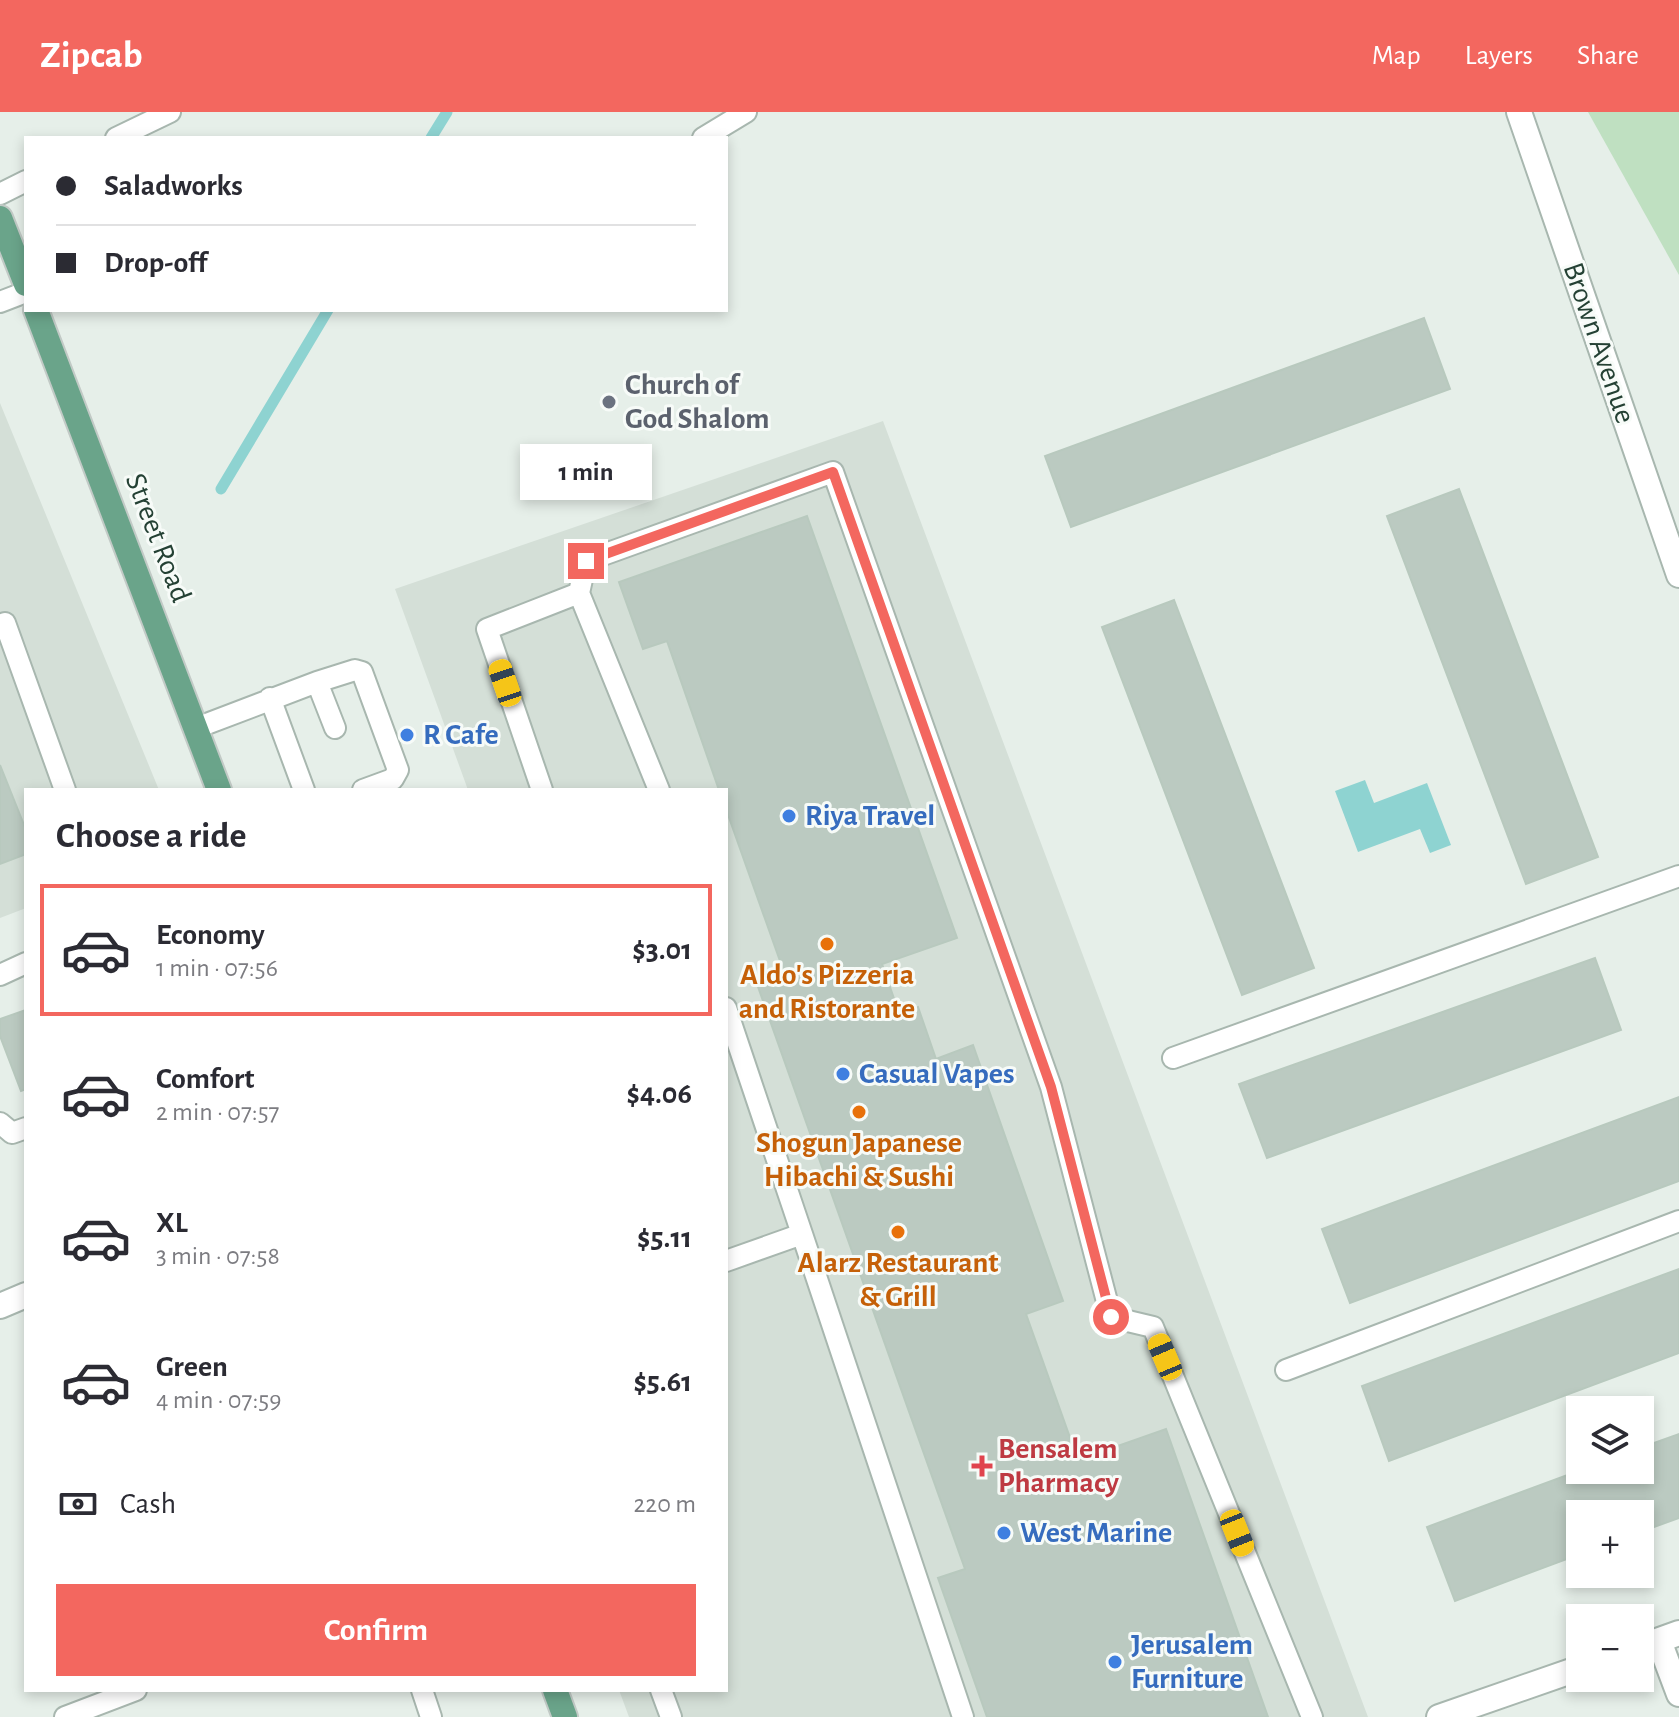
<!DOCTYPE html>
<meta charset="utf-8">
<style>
body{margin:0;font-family:"Alegreya Sans",sans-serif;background:#f2f2f3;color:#2b2b33;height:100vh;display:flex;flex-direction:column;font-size:30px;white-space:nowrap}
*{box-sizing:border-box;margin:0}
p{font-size:26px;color:#7c7c81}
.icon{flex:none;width:44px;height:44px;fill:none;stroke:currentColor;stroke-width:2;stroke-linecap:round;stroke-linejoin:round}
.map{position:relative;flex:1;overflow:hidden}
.drawer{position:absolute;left:24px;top:676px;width:704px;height:904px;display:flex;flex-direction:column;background:#fff;border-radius:0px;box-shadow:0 4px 12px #0003}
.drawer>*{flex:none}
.top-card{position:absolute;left:24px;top:24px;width:704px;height:176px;border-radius:0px;box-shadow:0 4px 12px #0003;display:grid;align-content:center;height:176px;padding:0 32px;background:#fff}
.controls{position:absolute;left:1566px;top:1284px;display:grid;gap:16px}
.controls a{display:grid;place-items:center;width:88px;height:88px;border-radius:0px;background:#fff;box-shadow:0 4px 12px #0003;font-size:40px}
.end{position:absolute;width:36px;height:36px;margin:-18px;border:10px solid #f3675f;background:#fff;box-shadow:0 0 0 4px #fff}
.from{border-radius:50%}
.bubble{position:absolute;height:56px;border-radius:0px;background:#fff;box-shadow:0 4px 12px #0003;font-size:26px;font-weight:600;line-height:56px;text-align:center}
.car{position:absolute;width:24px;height:48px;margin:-24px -12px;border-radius:10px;box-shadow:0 0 6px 2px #0007;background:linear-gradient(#f5c518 24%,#345 0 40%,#f5c518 0 76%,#345 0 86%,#f5c518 0)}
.top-card b{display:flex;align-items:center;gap:28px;height:76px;font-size:30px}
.top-card b+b{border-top:2px solid #e1e1e2}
.top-card i{width:20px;height:20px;background:#2b2b33}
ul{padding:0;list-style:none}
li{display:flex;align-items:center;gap:24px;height:132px;margin:0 16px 12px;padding:0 16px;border:4px solid transparent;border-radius:0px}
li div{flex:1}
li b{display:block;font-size:30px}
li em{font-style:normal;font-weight:600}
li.current{border-color:#f3675f}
li>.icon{width:72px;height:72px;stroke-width:1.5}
h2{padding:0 32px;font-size:36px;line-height:96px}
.pay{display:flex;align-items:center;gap:20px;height:88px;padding:0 32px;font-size:30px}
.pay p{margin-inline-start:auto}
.primary-button{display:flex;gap:16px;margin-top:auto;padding:16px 32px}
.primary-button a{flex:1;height:92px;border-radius:0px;background:#f3675f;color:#fff;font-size:32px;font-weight:600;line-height:92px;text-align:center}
header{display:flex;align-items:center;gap:48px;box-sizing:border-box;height:112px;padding:0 40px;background:#f3675f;color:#fff}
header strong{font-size:38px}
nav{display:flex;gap:44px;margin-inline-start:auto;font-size:28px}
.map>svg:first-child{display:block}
</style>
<header>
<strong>Zipcab</strong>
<nav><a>Map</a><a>Layers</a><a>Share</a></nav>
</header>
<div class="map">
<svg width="1679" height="1605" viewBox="0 0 1679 1605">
<rect width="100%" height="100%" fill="#e6efe9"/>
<path fill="#d4dfd7" d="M0,291L159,678H26V796L0,806Z
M883,309L1368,1605H629L619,1578H726V678H468L395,477Z"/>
<path fill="#bfe0c1" d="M1588,0H1679V163Z"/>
<path fill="#8ed3d1" d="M1365,668L1374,691L1427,671L1451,733L1430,741L1420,717L1358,740L1335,679Z"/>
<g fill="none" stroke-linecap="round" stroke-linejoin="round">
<path stroke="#8ed3d1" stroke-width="11" d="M431,26L447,0
M221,377L328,198"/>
</g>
<path fill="#bbcac1" stroke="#b8c9be" stroke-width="2" d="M1424,206L1450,277L1071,415L1045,344Z
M1459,377L1598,745L1526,772L1387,404Z
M807,404L957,826L882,852L899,901L918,895L936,947L973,933L1063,1189L1026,1202L1078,1348L1166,1317L1268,1605H987L938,1466L965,1457L757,872L785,863L726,697V678H719L667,529L643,537L619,470Z
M1174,488L1314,856L1242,883L1102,515Z
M0,653L26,718V742L0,752Z
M1595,846L1621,918L1267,1046L1239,972Z
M26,898V977L21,979L0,924V907Z
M1679,985V1069L1350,1191L1322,1117Z
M1679,1157V1241L1389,1349L1362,1274Z
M1679,1322V1406L1640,1420V1402H1580V1442L1455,1489L1427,1415L1581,1358H1640V1336Z"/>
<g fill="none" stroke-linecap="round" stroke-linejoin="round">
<g stroke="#a8b7af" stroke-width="24">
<path id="service" d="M116,26L170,0
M703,26L746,0
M0,82L26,69
M0,190L26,180
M579,481L586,449L833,360L1051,975L1111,1205L1153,1215L1312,1605
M0,513L5,511L65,678
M317,570L335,616
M270,586L304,678
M196,616L317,570L355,558L362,560L398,658L393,667L363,678
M542,678L487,517L579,481L659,678
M0,863L26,851
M726,896L802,1122
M1173,946L1679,764
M0,1011L12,1021L26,1016
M726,1149L802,1122L963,1605
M1286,1258L1679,1109
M422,1578L431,1605
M661,1578L671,1605
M65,1605L136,1578"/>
</g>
<g stroke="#a8b7af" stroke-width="28">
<path id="minor" d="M0,1194L26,1183
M1659,1529L1679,1582
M1640,1535L1679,1521
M1439,1605L1580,1556"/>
</g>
<g stroke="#a8b7af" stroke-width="28">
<path id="tertiary" d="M1519,0L1679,463"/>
</g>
<g stroke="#c2cac6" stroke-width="28">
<path id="primary" d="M0,106L26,172
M36,198L219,678
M555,1578L565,1605"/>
</g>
<use href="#service" stroke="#fff" stroke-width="20"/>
<use href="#minor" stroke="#fff" stroke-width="24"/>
<use href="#tertiary" stroke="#fff" stroke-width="24"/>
<use href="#primary" stroke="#6aa48a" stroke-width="24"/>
</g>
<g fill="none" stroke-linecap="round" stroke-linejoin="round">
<path stroke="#f3675f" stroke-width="10" d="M586,449L833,360L1051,975L1111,1205"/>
</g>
<circle fill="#6b7280" stroke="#f7fbf8" stroke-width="3" cx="609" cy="290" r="8"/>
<g fill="#3f7fe0" stroke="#f7fbf8" stroke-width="3">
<circle cx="407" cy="623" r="8"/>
<circle cx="789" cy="704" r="8"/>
<circle cx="843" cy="962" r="8"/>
<circle cx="1004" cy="1421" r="8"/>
<circle cx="1115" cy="1550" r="8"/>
</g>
<g fill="#e8710a" stroke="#f7fbf8" stroke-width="3">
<circle cx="827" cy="832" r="8"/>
<circle cx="859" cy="1000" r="8"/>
<circle cx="898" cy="1120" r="8"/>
</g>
<path fill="#e0444e" stroke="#f7fbf8" stroke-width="3" d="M978 1342h8v8h8v8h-8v8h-8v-8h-8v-8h8z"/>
<g text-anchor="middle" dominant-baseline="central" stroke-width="6" stroke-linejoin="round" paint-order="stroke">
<g font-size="30" fill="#244134" stroke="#f7fbf8">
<text transform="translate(1599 231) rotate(71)">Brown Avenue</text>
<text transform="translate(158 426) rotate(69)">Street Road</text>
</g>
<g font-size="30" font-weight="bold" fill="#5b616d" stroke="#f7fbf8" text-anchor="start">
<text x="625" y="273">Church of<tspan x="625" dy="34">God Shalom</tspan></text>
</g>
<g font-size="30" font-weight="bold" fill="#366cbe" stroke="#f7fbf8" text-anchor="start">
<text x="423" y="623">R Cafe</text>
<text x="805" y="704">Riya Travel</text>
<text x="859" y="962">Casual Vapes</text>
<text x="1020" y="1421">West Marine</text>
<text x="1131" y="1533">Jerusalem<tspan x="1131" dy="34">Furniture</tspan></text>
</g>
<g font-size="30" font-weight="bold" fill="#c56008" stroke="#f7fbf8">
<text x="827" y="863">Aldo's Pizzeria<tspan x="827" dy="34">and Ristorante</tspan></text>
<text x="859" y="1031">Shogun Japanese<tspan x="859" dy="34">Hibachi &amp; Sushi</tspan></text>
<text x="898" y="1151">Alarz Restaurant<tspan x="898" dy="34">&amp; Grill</tspan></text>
</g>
<g font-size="30" font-weight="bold" fill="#be3a42" stroke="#f7fbf8" text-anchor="start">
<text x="998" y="1337">Bensalem<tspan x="998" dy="34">Pharmacy</tspan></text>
</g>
</g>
</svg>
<div class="controls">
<a><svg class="icon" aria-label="layers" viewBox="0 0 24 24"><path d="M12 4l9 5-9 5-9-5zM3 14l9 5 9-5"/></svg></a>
<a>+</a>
<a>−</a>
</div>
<i class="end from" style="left:1111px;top:1205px"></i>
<i class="end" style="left:586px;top:449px"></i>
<div class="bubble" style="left:520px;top:332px;width:132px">1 min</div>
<i class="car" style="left:505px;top:571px;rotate:341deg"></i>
<i class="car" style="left:1165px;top:1245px;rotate:337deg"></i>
<i class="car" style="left:1237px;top:1421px;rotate:158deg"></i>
<div class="top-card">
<b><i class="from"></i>Saladworks</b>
<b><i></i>Drop-off</b>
</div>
<section class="drawer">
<h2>Choose a ride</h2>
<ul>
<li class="current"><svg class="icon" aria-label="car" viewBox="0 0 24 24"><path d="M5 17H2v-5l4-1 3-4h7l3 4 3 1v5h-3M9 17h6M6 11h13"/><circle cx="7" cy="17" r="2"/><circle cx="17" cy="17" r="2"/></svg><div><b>Economy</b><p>1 min · 07:56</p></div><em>$3.01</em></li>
<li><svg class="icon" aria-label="car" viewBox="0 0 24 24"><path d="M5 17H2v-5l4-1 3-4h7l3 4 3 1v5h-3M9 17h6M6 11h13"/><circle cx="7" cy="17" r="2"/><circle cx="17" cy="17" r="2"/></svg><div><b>Comfort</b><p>2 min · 07:57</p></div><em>$4.06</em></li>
<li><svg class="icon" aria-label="car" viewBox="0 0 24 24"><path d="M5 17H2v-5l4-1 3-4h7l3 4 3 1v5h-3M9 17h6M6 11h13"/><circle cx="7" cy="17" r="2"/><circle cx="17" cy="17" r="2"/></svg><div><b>XL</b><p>3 min · 07:58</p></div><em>$5.11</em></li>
<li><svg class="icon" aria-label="car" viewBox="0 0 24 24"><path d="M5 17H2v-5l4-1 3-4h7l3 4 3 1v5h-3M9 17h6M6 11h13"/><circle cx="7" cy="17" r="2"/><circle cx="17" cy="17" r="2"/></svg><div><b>Green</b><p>4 min · 07:59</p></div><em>$5.61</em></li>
</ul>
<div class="pay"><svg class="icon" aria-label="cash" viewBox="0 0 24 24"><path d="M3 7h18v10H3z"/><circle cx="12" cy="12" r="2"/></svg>Cash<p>220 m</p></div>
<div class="primary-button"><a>Confirm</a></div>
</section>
</div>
